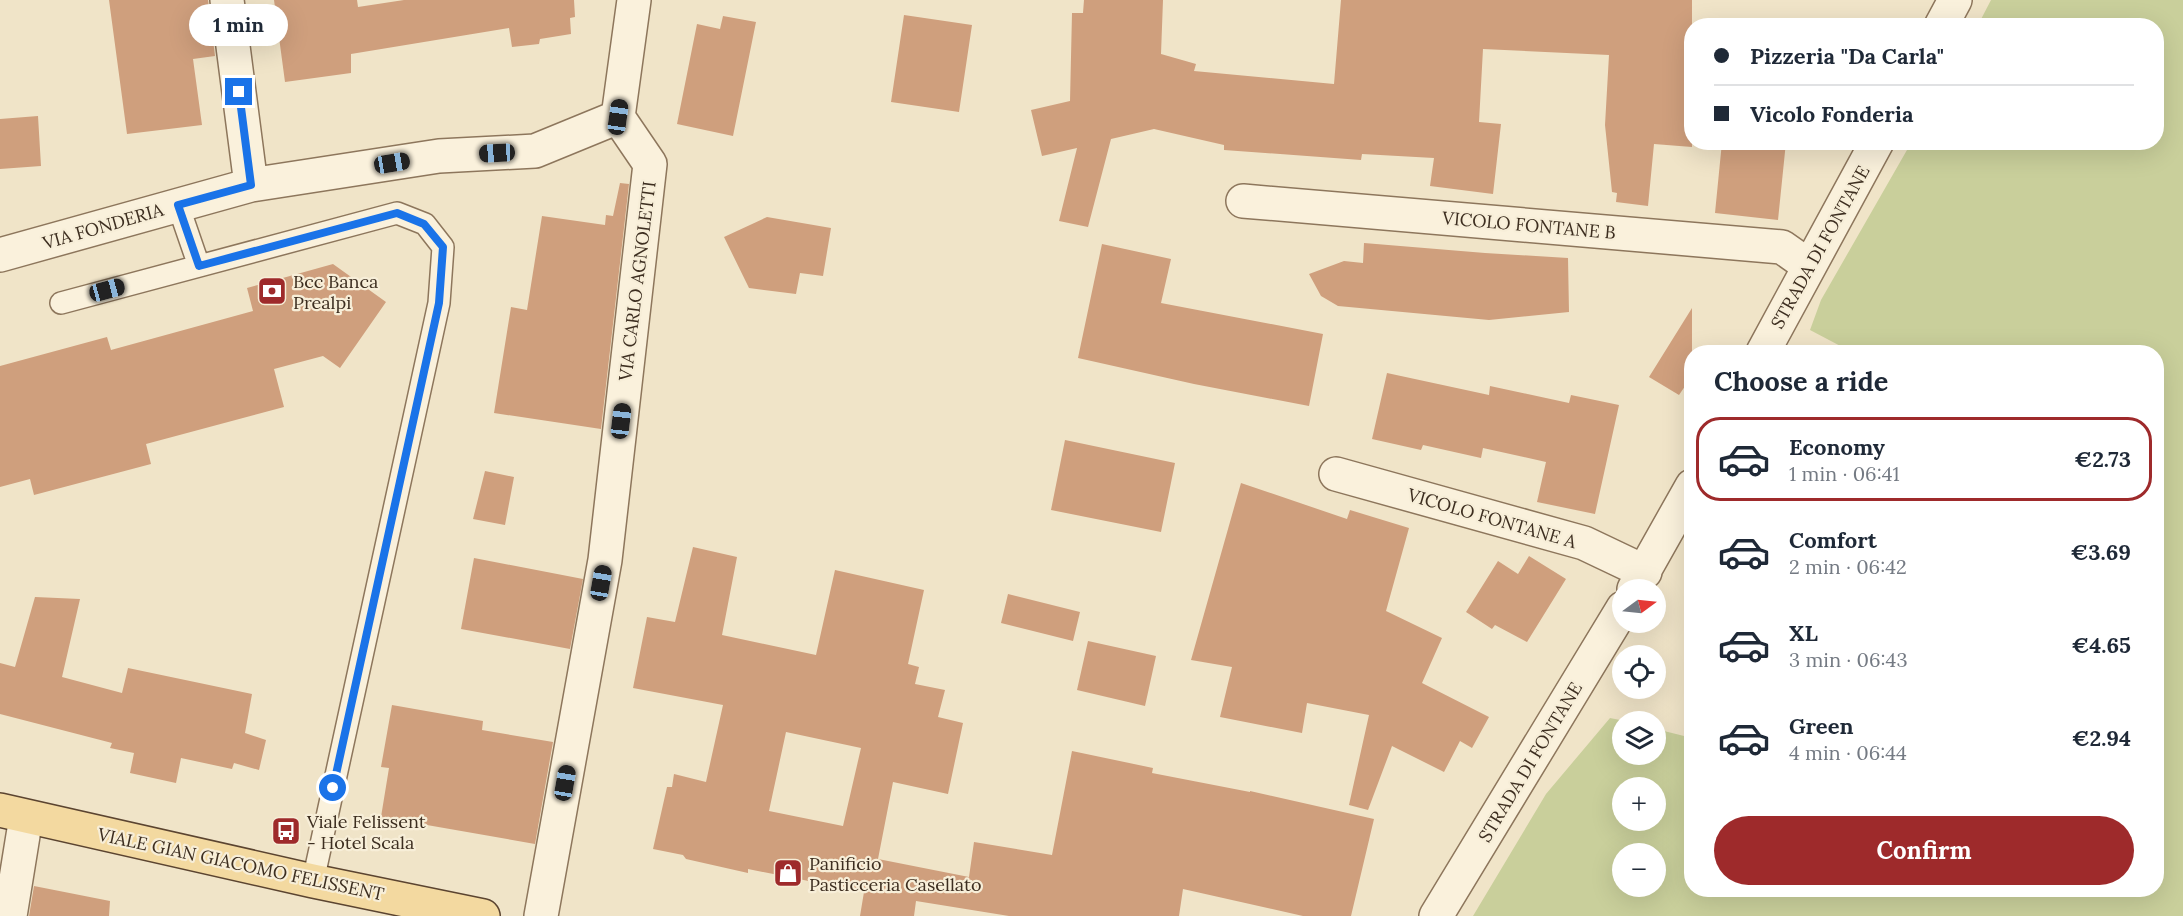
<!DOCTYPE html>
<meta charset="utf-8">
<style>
body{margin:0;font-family:Lora,serif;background:#f2f2f3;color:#1f2937;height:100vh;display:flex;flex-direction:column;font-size:22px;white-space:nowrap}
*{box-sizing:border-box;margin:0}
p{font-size:20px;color:#747a83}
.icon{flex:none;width:33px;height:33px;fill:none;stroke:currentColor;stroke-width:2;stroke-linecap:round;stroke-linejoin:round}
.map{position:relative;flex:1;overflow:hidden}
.panel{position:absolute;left:1684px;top:345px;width:480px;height:552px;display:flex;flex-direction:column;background:#fff;border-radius:24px;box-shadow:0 6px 24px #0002}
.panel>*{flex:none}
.banner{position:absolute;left:1684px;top:18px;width:480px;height:132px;border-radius:24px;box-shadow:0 6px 24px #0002;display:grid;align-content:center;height:132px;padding:0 30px;background:#fff}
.needle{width:39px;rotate:75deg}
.buttons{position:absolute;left:1612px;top:579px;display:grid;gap:12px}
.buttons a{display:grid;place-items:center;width:54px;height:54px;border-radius:50%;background:#fff;box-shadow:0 6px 24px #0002;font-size:30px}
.end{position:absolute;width:27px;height:27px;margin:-14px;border:8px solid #1a73e8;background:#fff;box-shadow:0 0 0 3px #fff}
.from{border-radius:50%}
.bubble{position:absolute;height:42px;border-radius:21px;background:#fff;box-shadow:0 6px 24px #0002;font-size:20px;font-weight:700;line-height:42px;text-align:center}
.car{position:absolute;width:18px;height:36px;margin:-18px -9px;border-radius:8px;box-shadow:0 0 4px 2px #0007;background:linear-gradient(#222 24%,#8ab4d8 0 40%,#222 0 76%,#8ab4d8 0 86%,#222 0)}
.banner b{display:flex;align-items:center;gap:21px;height:57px;font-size:22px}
.banner b+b{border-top:2px solid #e0e1e3}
.banner i{width:15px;height:15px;background:#1f2937}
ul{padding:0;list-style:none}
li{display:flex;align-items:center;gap:18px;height:84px;margin:0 12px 9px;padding:0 18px;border:3px solid transparent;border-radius:24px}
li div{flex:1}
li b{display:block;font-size:22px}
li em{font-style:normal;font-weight:700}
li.selected{border-color:#9e2a2b}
li>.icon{width:54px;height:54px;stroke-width:1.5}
h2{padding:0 30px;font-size:27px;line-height:72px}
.primary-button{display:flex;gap:12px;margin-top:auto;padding:12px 30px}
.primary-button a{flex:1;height:69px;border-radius:36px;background:#9e2a2b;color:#fff;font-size:24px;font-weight:700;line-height:69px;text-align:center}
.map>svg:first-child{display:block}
</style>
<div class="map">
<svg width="2183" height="916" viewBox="0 0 2183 916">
<rect width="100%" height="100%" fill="#f0e4c8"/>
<path fill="#c9cf9b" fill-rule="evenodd" d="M1991,0H2183V916H1473L1546,794L1610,718L1625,721L1623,722V754H1656V729L1692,738V890H2157V528L2161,514L2157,513V352H1847L1848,350L1810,330L1821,300L1911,143L2157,142V26L1978,25ZM1623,788H1656V820H1623ZM1623,854H1656V886H1623Z"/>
<path fill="#cf9f7d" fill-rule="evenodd" d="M109,0H208L215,56L193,59L202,125L127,134Z
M274,0H357L358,7L404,0H574L575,17L570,18L571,34L540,39L539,44L512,47L509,28L351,54V73L285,82Z
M1084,0H1163L1161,54L1196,64L1194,71L1334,84L1341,0H1692V147L1654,144L1648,206L1616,202L1617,193L1612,192L1605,125L1609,55L1483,49L1479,122L1501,124L1493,194L1430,186L1434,158L1362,154L1361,160L1224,150V145L1154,129L1111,139L1088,227L1059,221L1077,148L1042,156L1031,110L1070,101L1072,13H1083Z
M904,15L972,25L959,112L891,102Z
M723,16L756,22L733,136L677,124L697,24L720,29Z
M38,116L41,166L0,169V119Z
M1722,142H1786L1778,220L1715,213Z
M620,183L629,184L601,429L494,413L511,307L527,310L542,216L605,225L606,215L613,216Z
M767,217L831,228L823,276L800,273L796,294L749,288L724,237Z
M1364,243L1485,253L1568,258L1569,312L1489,320L1338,306L1321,296L1309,274L1344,261L1363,263Z
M1102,244L1171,259L1161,303L1323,334L1309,406L1194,384L1078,358Z
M333,264L386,302L340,368L323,356L274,369L284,407L146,444L151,464L34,495L30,479L0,487V366L107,337L111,350L253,311L247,288Z
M1692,308V376L1679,395L1649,377Z
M1387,373L1489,395L1490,386L1569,403L1571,395L1619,405L1595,514L1537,502L1546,462L1483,448L1481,458L1423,445L1421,450L1372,439Z
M1065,440L1175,463L1161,532L1051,510Z
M485,471L514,477L505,525L473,519Z
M1241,483L1347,519L1350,510L1409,528L1386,611L1442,638L1422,683L1489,717L1472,748L1460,741L1444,772L1392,746L1368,810L1349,805L1369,715L1307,703L1302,733L1220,717L1232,667L1191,660Z
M693,547L737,557L722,635L816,655L835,570L924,590L908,664L919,667L915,684L945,690L938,717L963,723L948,794L893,782L878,859L969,877L974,842L1052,855L1072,751L1153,768L1152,773L1250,792V791L1374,819L1351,916H1303L1183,889L1179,916H1009L916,901L914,916H860L864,892L748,869V873L686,859L683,855L653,849L667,787H672L674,774L706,782L723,705L633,688L647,617L675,622ZM786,732L861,748L843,826L769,811Z
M1529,556L1566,579L1527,642L1495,625L1492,629L1466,612L1498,561L1518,574Z
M474,558L583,579L570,649L461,629Z
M1008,594L1080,612L1073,641L1001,623Z
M35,597L80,599L62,677L122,693L128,668L252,694L245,733L266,740L259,770L234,763L232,769L181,758L176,783L130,773L134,753L110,748L112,743L0,714V663L15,667Z
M1088,641L1156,656L1145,706L1077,690Z
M392,705L483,721L482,730L553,742L535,844L381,817L389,768L381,767Z
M34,886L110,901L109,916H29Z"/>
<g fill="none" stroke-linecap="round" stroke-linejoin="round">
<g stroke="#8d765c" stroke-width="24">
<path id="service" d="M178,205L199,266
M61,303L397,213L425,224L443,247L439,303L313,881"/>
</g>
<g stroke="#8d765c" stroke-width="36">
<path id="minor" d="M227,0L251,185
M1941,26L1955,0
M1243,201L1782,247L1809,266
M0,255L251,185L439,156L535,151L618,117L634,0
M1763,352L1877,142
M1336,474L1584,543L1645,572
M1634,589L1692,486
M10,916L26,817
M541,916L605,560L650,164L618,117
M1436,916L1623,608"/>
</g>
<g stroke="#5b4430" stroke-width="36">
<path id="primary" d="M0,810L313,881L483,916"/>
</g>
<use href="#service" stroke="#faf1dc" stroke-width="21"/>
<use href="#minor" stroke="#faf1dc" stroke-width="33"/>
<use href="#primary" stroke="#f3d9a0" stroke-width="33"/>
</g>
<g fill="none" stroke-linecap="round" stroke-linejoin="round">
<path stroke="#1a73e8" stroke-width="8" d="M239,92L251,185L178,205L199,266L397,213L424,224L443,247L439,303L333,788"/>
</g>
<defs>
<g id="bank-square" transform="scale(1.5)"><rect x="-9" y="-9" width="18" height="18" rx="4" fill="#9e2a2b" stroke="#f7eed8"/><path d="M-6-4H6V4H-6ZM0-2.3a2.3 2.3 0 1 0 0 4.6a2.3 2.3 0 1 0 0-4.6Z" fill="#fff"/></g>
<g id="bus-square" transform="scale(1.5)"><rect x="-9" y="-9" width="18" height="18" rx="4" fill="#9e2a2b" stroke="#f7eed8"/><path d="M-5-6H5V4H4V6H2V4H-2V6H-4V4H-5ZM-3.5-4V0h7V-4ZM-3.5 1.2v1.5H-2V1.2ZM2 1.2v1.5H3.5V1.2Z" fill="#fff"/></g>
<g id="shop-square" transform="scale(1.5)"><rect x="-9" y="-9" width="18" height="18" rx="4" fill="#9e2a2b" stroke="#f7eed8"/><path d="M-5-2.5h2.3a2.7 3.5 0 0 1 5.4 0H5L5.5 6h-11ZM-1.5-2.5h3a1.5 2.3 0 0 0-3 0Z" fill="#fff"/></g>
</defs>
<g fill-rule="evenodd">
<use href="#bank-square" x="272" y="291"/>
<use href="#bus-square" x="286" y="831"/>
<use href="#shop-square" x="788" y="873"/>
</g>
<g text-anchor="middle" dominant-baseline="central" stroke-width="4.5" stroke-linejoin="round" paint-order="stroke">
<g font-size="18" fill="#3d2e20" stroke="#f7eed8">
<text transform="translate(1529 225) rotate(5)">VICOLO FONTANE B</text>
<text transform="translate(103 226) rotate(-16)">VIA FONDERIA</text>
<text transform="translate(1820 247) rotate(-61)">STRADA DI FONTANE</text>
<text transform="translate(637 281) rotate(-83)">VIA CARLO AGNOLETTI</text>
<text transform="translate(1492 518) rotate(16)">VICOLO FONTANE A</text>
<text transform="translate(1530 762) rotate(-59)">STRADA DI FONTANE</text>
<text transform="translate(241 864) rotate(12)">VIALE GIAN GIACOMO FELISSENT</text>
</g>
<g font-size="18" fill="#3d2e20" stroke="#f7eed8" text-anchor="start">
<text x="293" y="281">Bcc Banca<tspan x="293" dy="21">Prealpi</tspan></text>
<text x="307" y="821">Viale Felissent<tspan x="307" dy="21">- Hotel Scala</tspan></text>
<text x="809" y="863">Panificio<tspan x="809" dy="21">Pasticceria Casellato</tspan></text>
</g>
</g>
</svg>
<div class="buttons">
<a><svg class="needle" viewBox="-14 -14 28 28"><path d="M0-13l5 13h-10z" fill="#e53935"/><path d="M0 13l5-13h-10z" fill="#747a83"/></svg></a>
<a><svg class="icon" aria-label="locate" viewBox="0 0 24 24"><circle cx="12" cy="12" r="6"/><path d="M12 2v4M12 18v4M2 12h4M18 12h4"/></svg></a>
<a><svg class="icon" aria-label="layers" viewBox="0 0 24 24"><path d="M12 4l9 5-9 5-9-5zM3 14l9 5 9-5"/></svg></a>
<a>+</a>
<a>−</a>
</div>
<i class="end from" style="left:333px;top:788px"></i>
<i class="end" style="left:239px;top:92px"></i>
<div class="bubble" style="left:189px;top:4px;width:99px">1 min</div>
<i class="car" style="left:618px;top:117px;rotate:8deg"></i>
<i class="car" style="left:497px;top:153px;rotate:267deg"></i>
<i class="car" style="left:392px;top:163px;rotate:81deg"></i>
<i class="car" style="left:107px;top:290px;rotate:75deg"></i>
<i class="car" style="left:621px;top:421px;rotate:7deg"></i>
<i class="car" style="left:601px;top:583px;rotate:10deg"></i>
<i class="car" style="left:565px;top:783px;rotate:10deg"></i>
<div class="banner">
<b><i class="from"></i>Pizzeria &quot;Da Carla&quot;</b>
<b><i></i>Vicolo Fonderia</b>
</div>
<section class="panel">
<h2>Choose a ride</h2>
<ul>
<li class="selected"><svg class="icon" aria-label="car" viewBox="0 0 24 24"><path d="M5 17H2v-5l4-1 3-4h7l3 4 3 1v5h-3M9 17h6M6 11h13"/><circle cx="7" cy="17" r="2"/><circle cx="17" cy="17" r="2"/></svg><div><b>Economy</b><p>1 min · 06:41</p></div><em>€2.73</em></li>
<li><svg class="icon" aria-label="car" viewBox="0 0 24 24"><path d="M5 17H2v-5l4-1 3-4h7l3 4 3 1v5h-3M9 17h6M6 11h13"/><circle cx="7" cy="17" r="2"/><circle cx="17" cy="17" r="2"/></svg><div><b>Comfort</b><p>2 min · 06:42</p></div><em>€3.69</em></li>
<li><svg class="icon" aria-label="car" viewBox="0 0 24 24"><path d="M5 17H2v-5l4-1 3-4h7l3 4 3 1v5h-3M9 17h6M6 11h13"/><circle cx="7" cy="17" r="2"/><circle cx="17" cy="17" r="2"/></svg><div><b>XL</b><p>3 min · 06:43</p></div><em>€4.65</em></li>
<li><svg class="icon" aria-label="car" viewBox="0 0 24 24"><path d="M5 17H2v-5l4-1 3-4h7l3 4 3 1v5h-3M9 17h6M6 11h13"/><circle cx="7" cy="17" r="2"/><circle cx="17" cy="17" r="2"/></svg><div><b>Green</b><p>4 min · 06:44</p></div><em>€2.94</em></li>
</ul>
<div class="primary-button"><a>Confirm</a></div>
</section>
</div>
